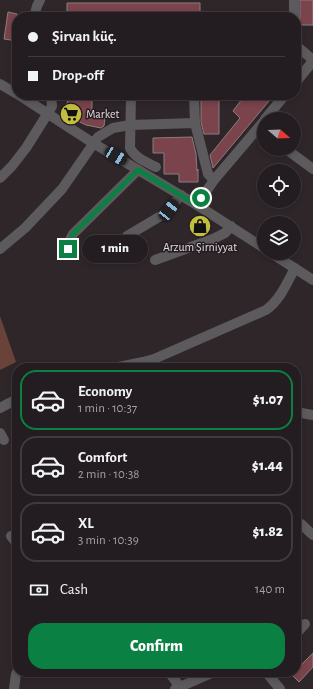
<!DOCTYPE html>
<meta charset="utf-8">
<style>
body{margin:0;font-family:"Alegreya Sans",sans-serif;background:#2f292d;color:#f1f3f6;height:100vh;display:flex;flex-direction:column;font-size:15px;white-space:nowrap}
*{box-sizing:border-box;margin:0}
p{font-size:13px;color:#a3a1a5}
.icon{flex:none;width:22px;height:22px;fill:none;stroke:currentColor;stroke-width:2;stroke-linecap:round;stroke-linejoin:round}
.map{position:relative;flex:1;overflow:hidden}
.panel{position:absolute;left:12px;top:363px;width:289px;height:314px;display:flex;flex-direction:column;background:#231c20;border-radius:16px;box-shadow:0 2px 6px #0003,0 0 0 1px #403a3e}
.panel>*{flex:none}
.hud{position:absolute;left:12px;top:12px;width:289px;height:88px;border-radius:16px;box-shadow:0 2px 6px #0003,0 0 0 1px #403a3e;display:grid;align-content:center;height:88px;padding:0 16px;background:#231c20}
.needle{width:26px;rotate:109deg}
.buttons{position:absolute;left:257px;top:112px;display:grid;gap:8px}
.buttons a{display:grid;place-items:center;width:44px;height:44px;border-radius:50%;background:#231c20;box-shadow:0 2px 6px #0003,0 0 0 1px #403a3e;font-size:20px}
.end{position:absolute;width:18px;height:18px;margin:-9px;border:5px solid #0b8043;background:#fff;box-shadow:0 0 0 2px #fff}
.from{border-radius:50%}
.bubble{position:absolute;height:28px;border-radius:14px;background:#231c20;box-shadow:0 2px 6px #0003,0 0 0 1px #403a3e;font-size:13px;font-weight:800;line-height:28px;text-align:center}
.car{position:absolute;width:12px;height:24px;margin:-12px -6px;border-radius:5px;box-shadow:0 0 3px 1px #0007;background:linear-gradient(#222 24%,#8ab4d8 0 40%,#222 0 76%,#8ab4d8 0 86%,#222 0)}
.hud b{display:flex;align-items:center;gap:14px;height:38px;font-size:15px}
.hud b+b{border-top:1px solid #403a3e}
.hud i{width:10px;height:10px;background:#f1f3f6}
ul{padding:7px 0 0;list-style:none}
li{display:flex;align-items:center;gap:12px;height:60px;margin:0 8px 6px;padding:0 8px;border:2px solid #403a3e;border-radius:16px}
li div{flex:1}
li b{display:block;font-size:15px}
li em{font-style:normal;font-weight:800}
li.on{border-color:#0b8043}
li>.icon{width:36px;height:36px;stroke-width:1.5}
.pay{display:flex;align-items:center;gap:10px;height:44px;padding:0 16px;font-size:15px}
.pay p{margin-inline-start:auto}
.action{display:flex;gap:8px;margin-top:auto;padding:8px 16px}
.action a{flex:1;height:46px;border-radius:16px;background:#0b8043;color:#fff;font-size:16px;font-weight:800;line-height:46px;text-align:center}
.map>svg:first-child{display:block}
</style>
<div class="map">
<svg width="313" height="689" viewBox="0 0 313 689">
<rect width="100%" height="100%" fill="#2f262a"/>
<path fill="#694339" d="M0,316L16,362L0,370Z"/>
<path fill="#7b434c" stroke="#8a7d7e" d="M300,0H313V25H297V23L299,21L300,17Z
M67,3H200V17H67Z
M8,12L17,14V41L4,39Z
M70,95H92V116L105,118L104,126L101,128L86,125L63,114Z
M201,95H219V134H204L201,122Z
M245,95L252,101L256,95H274L213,168L210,155L240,118L233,111Z
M192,137L196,154L197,171L198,169V182H179V174H164V153H153V138Z
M313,653V667L299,682L292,675L294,672H296V670Z"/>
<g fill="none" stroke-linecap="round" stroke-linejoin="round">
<path stroke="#5d5a5e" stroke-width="10" d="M294,0V17
M34,17L37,6L40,0
M296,42L298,47L313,60
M296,82L313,61
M0,84L17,94
M19,95L93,143L197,205L264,248
M131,95L130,148C135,158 146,162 156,167
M194,95L195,123L208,174L214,180
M265,119L285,95
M286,149L313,169
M0,178L12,166L26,148L48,113L52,106L51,95
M197,205L214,180L264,121
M127,236L164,214L169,210L181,195
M0,249L25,228L62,189L98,137L113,128L130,125L195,123
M68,249L70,240L73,234L138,170
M271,253L313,280
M155,260L213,239L225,233L231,226
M114,368L143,362L154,359L266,310C280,300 287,283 295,268
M0,408L17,399
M296,412L313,415
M0,433L4,440
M296,524H301L313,535
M11,536L17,544
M296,634L305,624
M169,672L180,687
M266,672L280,689
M14,689L16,674L17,672
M175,689L214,672"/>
</g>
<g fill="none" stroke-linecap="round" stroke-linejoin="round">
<path stroke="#0b8043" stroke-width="5" d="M68,249L70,240L73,234L138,170L197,205L201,198"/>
</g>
<defs>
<g id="supermarket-disc" transform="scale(1.15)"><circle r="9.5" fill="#c1be40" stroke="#251c21"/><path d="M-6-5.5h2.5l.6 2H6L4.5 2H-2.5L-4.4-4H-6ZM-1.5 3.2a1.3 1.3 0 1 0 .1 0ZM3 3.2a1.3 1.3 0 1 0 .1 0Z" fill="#111"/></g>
<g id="shop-disc" transform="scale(1.15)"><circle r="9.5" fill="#c1be40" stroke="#251c21"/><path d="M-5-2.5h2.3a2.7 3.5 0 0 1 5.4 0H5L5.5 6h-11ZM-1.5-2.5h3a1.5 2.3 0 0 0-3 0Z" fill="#111"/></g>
</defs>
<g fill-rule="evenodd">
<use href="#supermarket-disc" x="71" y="114"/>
<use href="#shop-disc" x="200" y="226"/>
</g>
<g text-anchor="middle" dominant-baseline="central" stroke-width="3" stroke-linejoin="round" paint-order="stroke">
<g font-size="12" fill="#e2dbde" stroke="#251c21" text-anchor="start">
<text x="86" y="114">Market</text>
<text x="200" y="247" text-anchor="middle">Arzum Şirniyyat</text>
</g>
</g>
</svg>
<div class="buttons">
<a><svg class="needle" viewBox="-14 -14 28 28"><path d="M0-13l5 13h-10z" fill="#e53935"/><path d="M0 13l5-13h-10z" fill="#a3a1a5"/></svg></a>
<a><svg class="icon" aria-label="locate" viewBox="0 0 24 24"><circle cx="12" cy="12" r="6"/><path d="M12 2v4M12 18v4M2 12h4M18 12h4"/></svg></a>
<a><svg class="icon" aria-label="layers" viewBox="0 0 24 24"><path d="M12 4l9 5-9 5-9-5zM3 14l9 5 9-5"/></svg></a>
</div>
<i class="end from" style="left:201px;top:198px"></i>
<i class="end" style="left:68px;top:249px"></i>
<div class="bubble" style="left:82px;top:235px;width:66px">1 min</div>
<i class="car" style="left:116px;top:156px;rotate:121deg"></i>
<i class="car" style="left:169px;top:210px;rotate:38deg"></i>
<div class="hud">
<b><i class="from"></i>Şirvan küç.</b>
<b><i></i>Drop-off</b>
</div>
<section class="panel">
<ul>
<li class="on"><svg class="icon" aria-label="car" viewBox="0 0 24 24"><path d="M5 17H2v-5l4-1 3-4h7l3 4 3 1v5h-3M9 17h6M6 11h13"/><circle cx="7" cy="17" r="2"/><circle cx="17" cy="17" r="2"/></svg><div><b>Economy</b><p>1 min · 10:37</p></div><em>$1.07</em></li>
<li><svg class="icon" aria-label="car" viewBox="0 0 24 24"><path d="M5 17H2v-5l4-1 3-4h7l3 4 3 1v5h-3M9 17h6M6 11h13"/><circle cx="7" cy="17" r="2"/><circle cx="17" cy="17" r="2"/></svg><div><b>Comfort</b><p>2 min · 10:38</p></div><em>$1.44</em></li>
<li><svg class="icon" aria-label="car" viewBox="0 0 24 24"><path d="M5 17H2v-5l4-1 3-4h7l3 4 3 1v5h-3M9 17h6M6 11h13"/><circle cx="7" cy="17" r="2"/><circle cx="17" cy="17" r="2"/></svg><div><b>XL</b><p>3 min · 10:39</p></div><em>$1.82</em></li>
</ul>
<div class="pay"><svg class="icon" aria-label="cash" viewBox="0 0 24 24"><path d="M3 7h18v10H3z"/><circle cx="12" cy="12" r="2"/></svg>Cash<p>140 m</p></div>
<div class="action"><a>Confirm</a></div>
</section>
</div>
